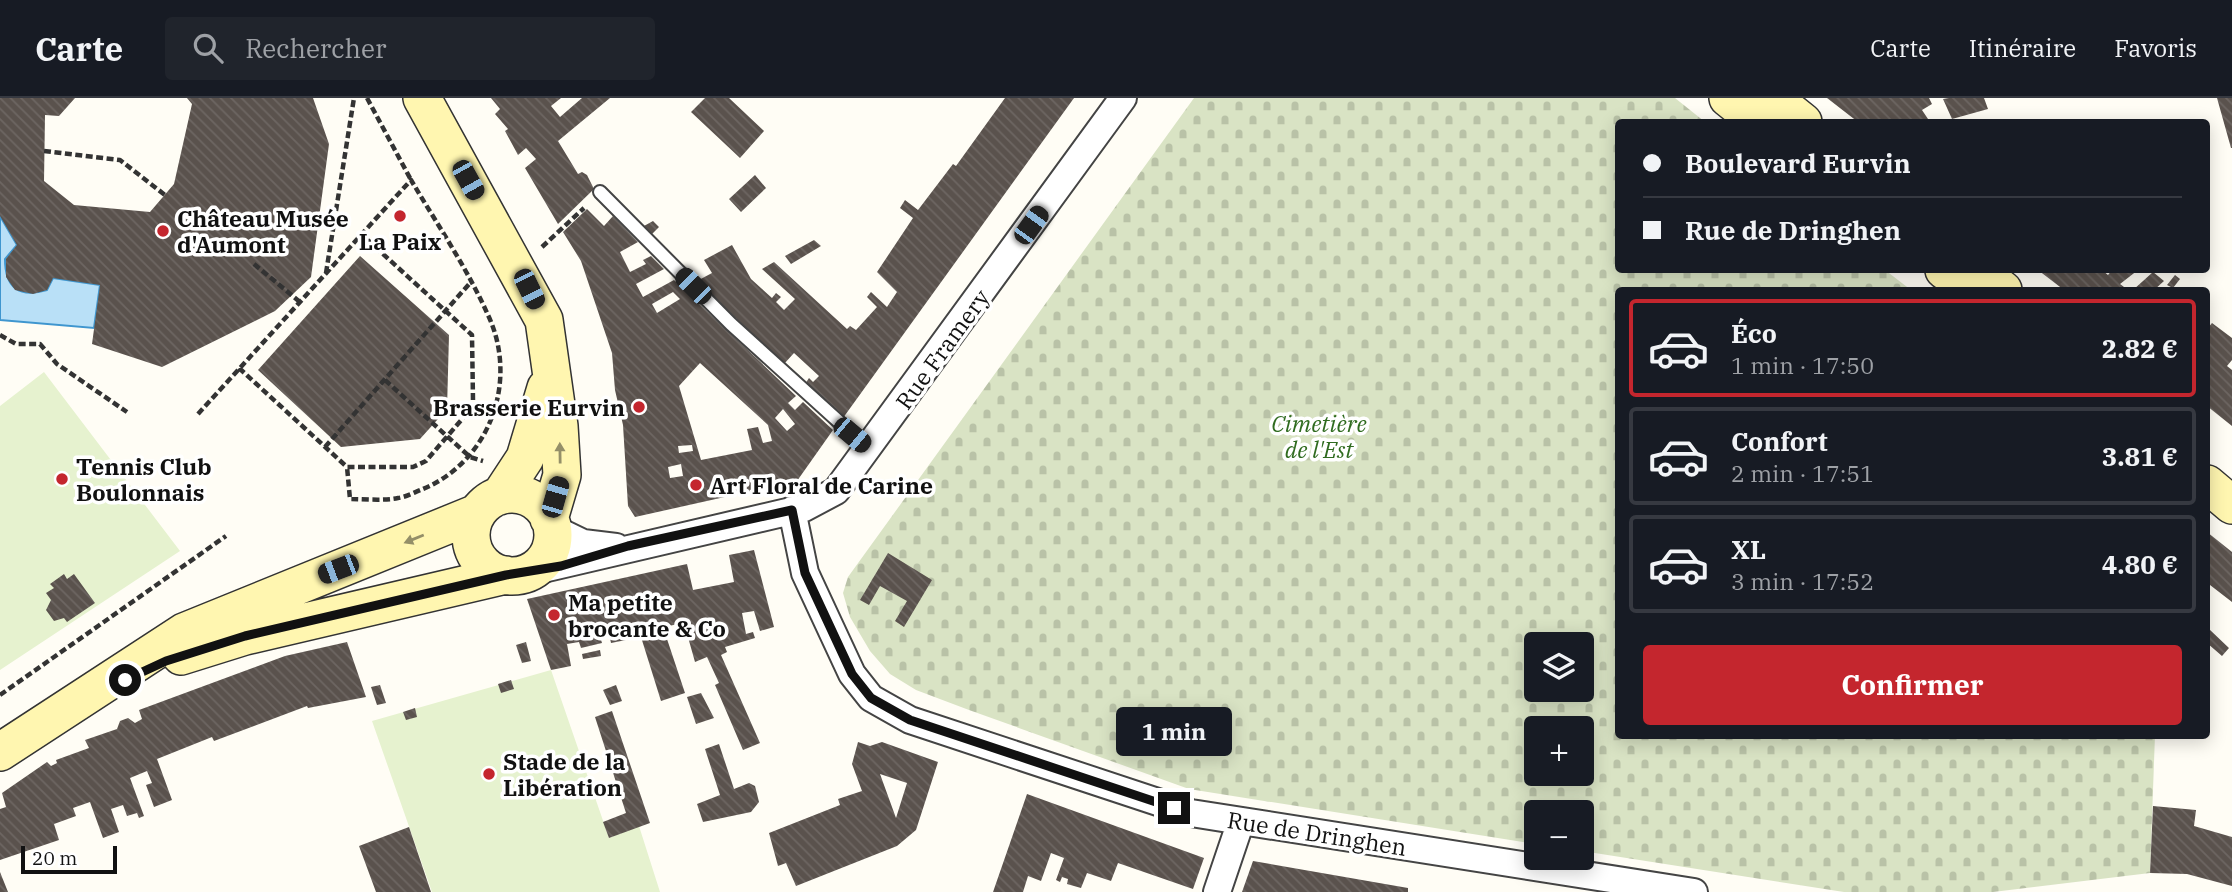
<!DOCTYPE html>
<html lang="fr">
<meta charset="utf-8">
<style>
body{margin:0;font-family:"IBM Plex Serif",serif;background:#20242c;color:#f1f3f6;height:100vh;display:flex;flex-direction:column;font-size:26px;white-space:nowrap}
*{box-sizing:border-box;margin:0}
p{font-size:23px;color:#9ea1a6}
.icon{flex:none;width:38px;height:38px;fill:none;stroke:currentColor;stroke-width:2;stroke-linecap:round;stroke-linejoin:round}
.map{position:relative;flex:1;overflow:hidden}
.details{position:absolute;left:1615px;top:189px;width:595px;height:452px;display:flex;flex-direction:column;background:#171b24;border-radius:7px;box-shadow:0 4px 18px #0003}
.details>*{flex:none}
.hud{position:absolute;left:1615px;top:21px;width:595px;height:154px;border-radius:7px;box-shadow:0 4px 18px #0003;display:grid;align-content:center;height:154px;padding:0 28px;background:#171b24}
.fabs{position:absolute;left:1524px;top:534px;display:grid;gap:14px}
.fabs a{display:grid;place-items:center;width:70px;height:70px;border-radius:7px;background:#171b24;box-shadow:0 4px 18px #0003;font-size:35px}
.scale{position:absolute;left:21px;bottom:18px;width:96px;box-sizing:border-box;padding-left:7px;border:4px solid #111;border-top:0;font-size:19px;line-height:24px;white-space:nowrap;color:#111;-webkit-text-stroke:5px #fff;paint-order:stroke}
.end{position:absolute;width:32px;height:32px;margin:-16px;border:9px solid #111;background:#fff;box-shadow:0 0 0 4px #fff}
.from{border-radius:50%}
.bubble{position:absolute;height:49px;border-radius:7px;background:#171b24;box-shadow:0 4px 18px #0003;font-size:23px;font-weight:700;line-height:49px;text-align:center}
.car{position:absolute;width:21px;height:42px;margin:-21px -10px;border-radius:9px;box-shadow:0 0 5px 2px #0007;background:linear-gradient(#222 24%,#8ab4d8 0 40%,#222 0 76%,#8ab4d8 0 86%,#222 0)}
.hud b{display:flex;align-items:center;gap:24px;height:66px;font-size:26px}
.hud b+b{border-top:2px solid #363941}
.hud i{width:18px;height:18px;background:#f1f3f6}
ul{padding:12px 0 0;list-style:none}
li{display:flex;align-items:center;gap:21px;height:98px;margin:0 14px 10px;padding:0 14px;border:4px solid #363941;border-radius:7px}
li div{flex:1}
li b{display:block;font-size:26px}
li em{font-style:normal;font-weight:700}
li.current{border-color:#c4262e}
li>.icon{width:63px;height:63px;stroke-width:1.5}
.button{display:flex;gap:14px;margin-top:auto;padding:14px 28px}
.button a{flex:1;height:80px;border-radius:7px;background:#c4262e;color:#fff;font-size:28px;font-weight:700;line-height:80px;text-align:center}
header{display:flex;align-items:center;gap:42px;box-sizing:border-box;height:98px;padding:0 35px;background:#171b24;border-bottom:2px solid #363941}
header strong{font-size:33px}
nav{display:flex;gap:38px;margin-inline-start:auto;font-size:24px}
.search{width:490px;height:63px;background:#20242c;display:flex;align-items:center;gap:18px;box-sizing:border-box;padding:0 24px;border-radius:7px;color:#9ea1a6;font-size:26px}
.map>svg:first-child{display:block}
</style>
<header>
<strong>Carte</strong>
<div class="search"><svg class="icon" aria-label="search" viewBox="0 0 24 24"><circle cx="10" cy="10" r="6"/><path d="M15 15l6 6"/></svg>Rechercher</div>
<nav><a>Carte</a><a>Itinéraire</a><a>Favoris</a></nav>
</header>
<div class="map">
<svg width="2232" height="794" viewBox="0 0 2232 794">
<defs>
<pattern id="cemetery-stones" width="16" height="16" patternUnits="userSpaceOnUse" patternTransform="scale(1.75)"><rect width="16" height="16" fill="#d9e3c4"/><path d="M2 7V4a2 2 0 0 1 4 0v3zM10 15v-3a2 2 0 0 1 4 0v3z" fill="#b9c2a7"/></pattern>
<pattern id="building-back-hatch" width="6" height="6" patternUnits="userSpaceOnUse" patternTransform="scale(1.75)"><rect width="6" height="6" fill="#5a524d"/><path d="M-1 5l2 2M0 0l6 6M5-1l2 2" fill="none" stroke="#6d6662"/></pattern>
</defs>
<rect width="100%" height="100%" fill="#fffdf5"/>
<path fill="url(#cemetery-stones)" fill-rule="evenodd" d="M1194,0H1675L1705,24H1619V172H1885L1911,192H1619V637H2155L2150,775L1993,794H1844L1582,753V714H1536V746L1189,691L969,612L916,592L890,576L870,553L850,519L843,495L848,479ZM1536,546H1582V592H1536ZM1536,630H1582V676H1536Z"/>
<path fill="#e6f2cf" d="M44,274L180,453L0,572V308Z
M551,572L609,740L639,728L660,794H432L372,623Z"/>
<path fill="#b9e0f7" stroke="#3f96cf" stroke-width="2" d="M0,118L17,147L5,161C5,190 19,200 47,192L53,180L100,187L94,230L0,222Z"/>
<path fill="url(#building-back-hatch)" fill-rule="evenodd" d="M0,0H75L59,18L45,17L44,83L74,107L150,114L174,86L192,6L187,0H313L329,46L311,179L275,213L162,269L92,246L100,187L53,180L47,192L33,196L15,192L6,179V161L17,147L0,118Z
M491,0H561L551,8L560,19L582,0H610L558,43L578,76L582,74L587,77L594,91L558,126L525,70L536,61L526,50L518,57L505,33L508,31L495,16L500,11Z
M705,0H729L764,33L740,60L691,14Z
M1005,0H1074L843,320L805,286L809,280L813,284L819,278L794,255L784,266L697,183L712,175L704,162L732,147L751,181L772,200L776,195L781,199L776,204L784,212L795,201L762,171L774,164L847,231L850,228L856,232L877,209L867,199L871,194L887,209L897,194L877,174L913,120L900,110L905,102L918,112L953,66L956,68Z
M1827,0H1929L1932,6L1922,12L1930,24H1858Z
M1949,0H1984L1988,11L1952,21L1943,1Z
M2217,0H2232V50H2231Z
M755,77L766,90L741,114L729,101Z
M587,111L604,128L613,118L638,144L620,154L630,174L646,166L643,162L651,158L664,171L636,186L643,199L674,182L796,298L788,305L795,312L803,304L833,332L797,383L635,419L628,408L623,327L615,292L612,255L581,163L563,134ZM673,194L680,201L657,215L652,206ZM700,265L768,327L772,343L763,345L758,329L747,331L752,352L701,362L679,288ZM783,311L795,326L787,333L775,320ZM692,347L693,353L679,355L678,348ZM681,366L683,378L670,380L668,369Z
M653,123L659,129L652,136L644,128Z
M814,142L821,148L791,166L785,158Z
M360,158L449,237L447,311L420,341L341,349L258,272Z
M2038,172H2102L2108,177L2112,172H2138L2120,186L2128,192H2064Z
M2153,174L2164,183L2154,192H2133Z
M2175,177L2180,181L2173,190L2167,187Z
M2212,225L2232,240V262L2227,268L2232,272V328L2207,308V231Z
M2207,434L2232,454V504L2210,487L2207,491Z
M754,452L774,529L760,533L754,513L742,515L746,536L753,534L755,540L725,549L727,554L721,557L760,645L743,652L715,587L719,585L707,559L695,564L684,525L663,529L685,595L661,603L641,539L611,545L608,530L598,532L602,545L581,550L579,544L567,546L571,568L551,572L527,501L687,466L693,492L734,484L729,457Z
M888,455L932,482L904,529L895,523L907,503L880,488L869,507L860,502Z
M64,476L67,481L74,476L95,505L67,524L64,520L54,523L46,512L51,502L46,495L54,490L50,486Z
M2209,531L2229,550L2222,558L2207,545Z
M347,544L366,599L308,610L307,608L214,643L212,639L157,661L172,702L154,709L146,687L152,685L147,673L130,680L144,718L139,720L137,715L127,718L123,707L111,711L119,734L103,740L90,704L73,710L76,718L54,726L59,742L0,762V711L6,709L2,695L47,664L51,668L57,665L56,662L89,650L85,642L117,631L120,623L128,620L135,625L142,621L139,612L285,558Z
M526,544L531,563L522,565L516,547Z
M600,552L601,558L583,561L582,556Z
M511,582L514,591L501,595L498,586Z
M380,587L386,605L377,607L371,589Z
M616,587L622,603L610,607L603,592Z
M701,595L714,620L696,626L687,599Z
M415,610L417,619L406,622L403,614Z
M612,613L650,725L609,740L603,724L626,715L595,619Z
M858,644L870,648L882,644L938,664L916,732L897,748L796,788L786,765L778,768L769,735L840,707L838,701L862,693L852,666ZM880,676L907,685L896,720Z
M719,646L734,691L749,685L755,688L759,704L751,714L703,724L697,706L720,697L705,651Z
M1027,696L1204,760L1193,791L1118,765L1111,783L1087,775L1081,790L1067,786L1068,781L1062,779L1060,784L1056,782L1064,760L1051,755L1041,783L1028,778L1023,794H993Z
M2153,708L2196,712L2194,728L2232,739V788L2187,776L2150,775Z
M409,729L431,794H376L359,748Z
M1253,763L1408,790V794H1242Z
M0,774L8,794H0Z"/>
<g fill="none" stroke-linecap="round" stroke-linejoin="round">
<g stroke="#444" stroke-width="16">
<path id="lane" d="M600,94L731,226L869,351"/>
</g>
<g stroke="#444" stroke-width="30">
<path id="street" d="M792,412L805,475L852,576L871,600L910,622L1191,715L1694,794
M552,430L583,445L616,449
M526,475L804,410L836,393L1123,0
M1217,794L1241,723"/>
</g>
<g stroke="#333" stroke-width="40">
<path id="secondary" d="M422,0L544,222L559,328L562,377L549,421
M1728,0L1758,24
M1773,0L1803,24
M1944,172L1971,192
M1977,172L2003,192
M2207,386L2232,407
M471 437a41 41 0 1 1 82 0a41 41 0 1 1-82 0Z
M500,398L525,360L546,290
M181,558L245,538L506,477
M0,654L184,534L477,415"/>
</g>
<path stroke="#333" stroke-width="4.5" stroke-dasharray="7 3.5" stroke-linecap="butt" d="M367,0L411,82
M44,53L120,62L165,97
M542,149L584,110
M254,166L300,204
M326,175L354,0
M0,237L16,246H40L57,266L127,314
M239,270L347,369H413L426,363L469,313L473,302L472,237L361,136
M385,282L470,359L483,363
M198,316L411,82C437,126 467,170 488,217C519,283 490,363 423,391C415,394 406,399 398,400C383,403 365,401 350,401L347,369
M325,349L470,185
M0,597L226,438"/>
<use href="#lane" stroke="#fff" stroke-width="12"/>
<use href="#street" stroke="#fff" stroke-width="26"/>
<use href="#secondary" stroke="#fff6b0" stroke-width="37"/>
</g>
<defs><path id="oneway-solid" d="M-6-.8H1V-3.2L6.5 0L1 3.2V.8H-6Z" transform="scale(1.75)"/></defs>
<g fill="#948f68">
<use href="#oneway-solid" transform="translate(560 355) rotate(-91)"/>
<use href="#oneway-solid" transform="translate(414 441) rotate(158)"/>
</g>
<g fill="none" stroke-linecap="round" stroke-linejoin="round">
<path stroke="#111" stroke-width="9" d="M125,582L166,563L245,538L506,477L561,468L628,448L792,412L805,475L852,576L871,600L910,622L1174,710"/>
</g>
<g fill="#c4262e" stroke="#fff" stroke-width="2.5">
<circle cx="400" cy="118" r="7"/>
<circle cx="163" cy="133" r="7"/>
<circle cx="639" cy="309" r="7"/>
<circle cx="62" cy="381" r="7"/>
<circle cx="696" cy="387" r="7"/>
<circle cx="554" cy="517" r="7"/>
<circle cx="489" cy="676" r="7"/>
</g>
<g text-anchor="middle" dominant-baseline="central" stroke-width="7" stroke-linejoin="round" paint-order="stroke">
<g font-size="23" font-weight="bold" fill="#111" stroke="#fff" text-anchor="start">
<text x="177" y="120">Château Musée<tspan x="177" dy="26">d'Aumont</tspan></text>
<text x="400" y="143" text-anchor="middle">La Paix</text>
<text x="625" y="309" text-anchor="end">Brasserie Eurvin</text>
<text x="76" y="368">Tennis Club<tspan x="76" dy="26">Boulonnais</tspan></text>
<text x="710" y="387">Art Floral de Carine</text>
<text x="568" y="504">Ma petite<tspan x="568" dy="26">brocante &amp; Co</tspan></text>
<text x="503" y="663">Stade de la<tspan x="503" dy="26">Libération</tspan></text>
</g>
<g font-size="23" fill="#111" stroke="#fff">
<text transform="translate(942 251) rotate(-54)">Rue Framery</text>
<text transform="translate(1317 735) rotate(9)">Rue de Dringhen</text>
</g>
<g font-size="23" font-style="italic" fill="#2f6b1f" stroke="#fff">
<text x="1319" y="325">Cimetière<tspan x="1319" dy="26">de l'Est</tspan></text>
</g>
</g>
</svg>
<div class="fabs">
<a><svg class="icon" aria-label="layers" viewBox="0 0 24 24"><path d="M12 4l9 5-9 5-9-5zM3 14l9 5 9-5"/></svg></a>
<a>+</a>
<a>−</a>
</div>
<div class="scale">20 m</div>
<i class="end from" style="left:125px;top:582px"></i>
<i class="end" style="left:1174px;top:710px"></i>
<div class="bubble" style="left:1116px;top:609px;width:116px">1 min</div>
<i class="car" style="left:468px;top:82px;rotate:151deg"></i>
<i class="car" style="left:1031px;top:127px;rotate:36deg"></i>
<i class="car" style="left:693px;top:188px;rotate:315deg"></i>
<i class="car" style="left:529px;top:191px;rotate:154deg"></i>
<i class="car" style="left:852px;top:337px;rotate:130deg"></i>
<i class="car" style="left:555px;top:399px;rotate:16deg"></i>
<i class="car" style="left:338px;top:471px;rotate:249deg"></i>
<div class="hud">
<b><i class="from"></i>Boulevard Eurvin</b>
<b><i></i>Rue de Dringhen</b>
</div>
<section class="details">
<ul>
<li class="current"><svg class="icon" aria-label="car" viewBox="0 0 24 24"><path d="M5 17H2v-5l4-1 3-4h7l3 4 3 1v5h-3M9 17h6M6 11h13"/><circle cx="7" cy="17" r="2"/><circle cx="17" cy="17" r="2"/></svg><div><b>Éco</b><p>1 min · 17:50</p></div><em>2.82 €</em></li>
<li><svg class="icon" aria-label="car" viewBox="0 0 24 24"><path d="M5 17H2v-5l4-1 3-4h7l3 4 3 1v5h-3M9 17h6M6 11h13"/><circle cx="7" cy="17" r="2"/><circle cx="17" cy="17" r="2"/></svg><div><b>Confort</b><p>2 min · 17:51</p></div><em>3.81 €</em></li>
<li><svg class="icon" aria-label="car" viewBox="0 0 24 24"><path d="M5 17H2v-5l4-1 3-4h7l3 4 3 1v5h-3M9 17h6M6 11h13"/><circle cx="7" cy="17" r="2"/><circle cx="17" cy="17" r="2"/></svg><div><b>XL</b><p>3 min · 17:52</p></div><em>4.80 €</em></li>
</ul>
<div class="button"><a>Confirmer</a></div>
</section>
</div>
